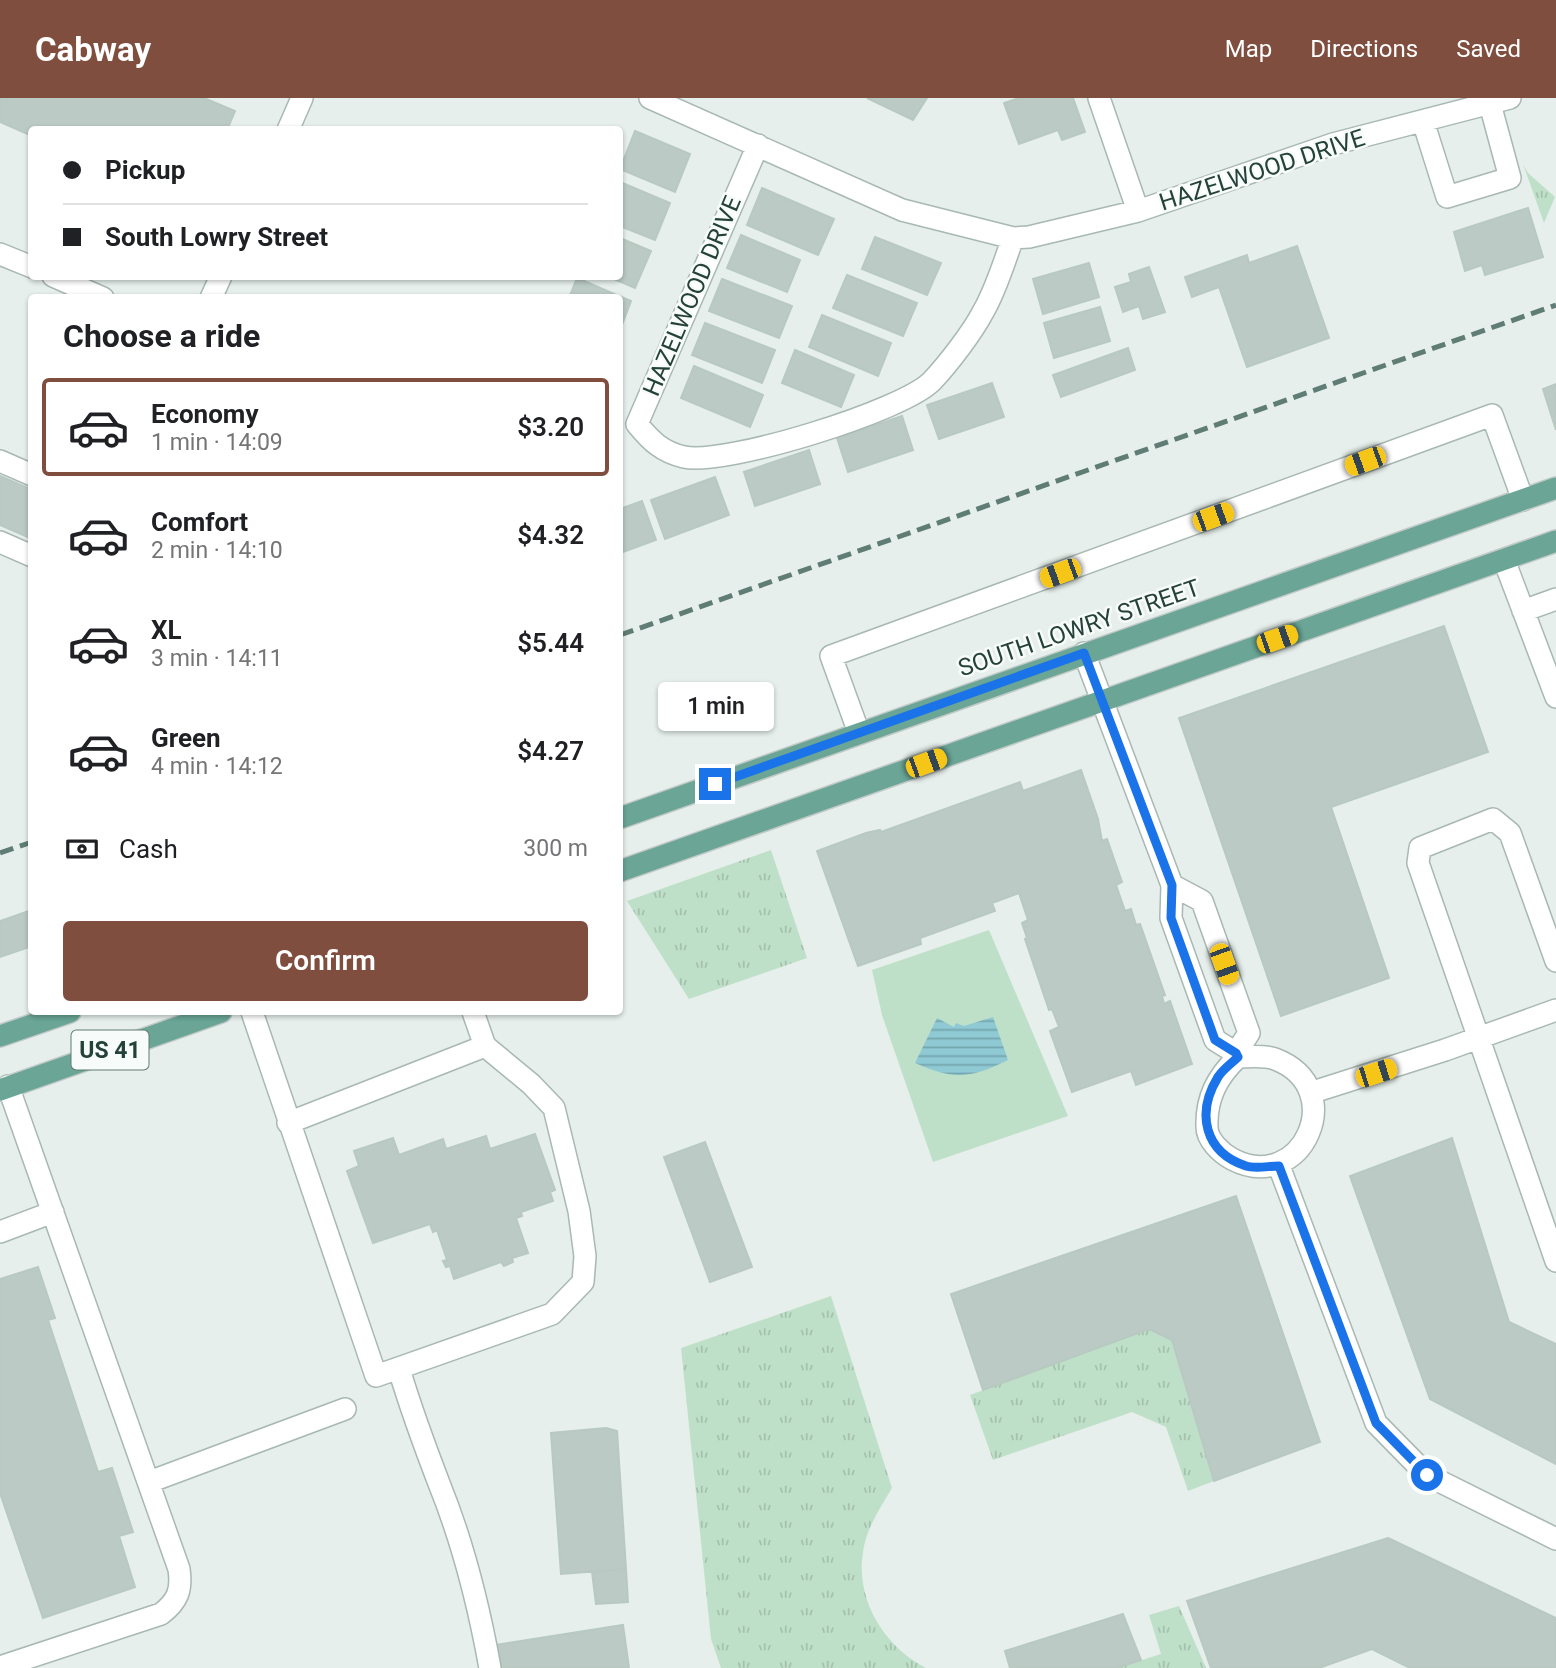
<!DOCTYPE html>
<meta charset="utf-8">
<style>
body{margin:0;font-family:Roboto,sans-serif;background:#f2f2f2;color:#202124;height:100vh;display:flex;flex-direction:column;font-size:26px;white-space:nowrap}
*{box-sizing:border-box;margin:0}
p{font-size:23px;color:#757577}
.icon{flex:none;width:38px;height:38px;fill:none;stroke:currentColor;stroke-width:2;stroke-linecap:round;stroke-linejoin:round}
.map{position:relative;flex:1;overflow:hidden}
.side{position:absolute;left:28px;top:196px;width:595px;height:721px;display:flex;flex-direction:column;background:#fff;border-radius:7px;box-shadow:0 2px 5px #0004}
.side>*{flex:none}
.banner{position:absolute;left:28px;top:28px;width:595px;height:154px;border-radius:7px;box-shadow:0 2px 5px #0004;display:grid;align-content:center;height:154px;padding:0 35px;background:#fff}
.end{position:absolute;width:32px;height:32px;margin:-16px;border:9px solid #1a73e8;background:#fff;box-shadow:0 0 0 4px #fff}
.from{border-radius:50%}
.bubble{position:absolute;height:49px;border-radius:7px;background:#fff;box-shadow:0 2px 5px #0004;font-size:23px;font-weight:600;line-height:49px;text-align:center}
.car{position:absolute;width:21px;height:42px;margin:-21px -10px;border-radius:9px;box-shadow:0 0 5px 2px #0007;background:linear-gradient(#f5c518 24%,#345 0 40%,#f5c518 0 76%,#345 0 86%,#f5c518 0)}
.banner b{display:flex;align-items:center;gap:24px;height:66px;font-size:26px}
.banner b+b{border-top:2px solid #e0e0e0}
.banner i{width:18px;height:18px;background:#202124}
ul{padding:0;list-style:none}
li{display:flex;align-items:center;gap:21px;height:98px;margin:0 14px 10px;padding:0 21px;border:4px solid transparent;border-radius:7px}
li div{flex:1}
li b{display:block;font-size:26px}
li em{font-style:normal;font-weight:600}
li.active{border-color:#7f4e3f}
li>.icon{width:63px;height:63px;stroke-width:1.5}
h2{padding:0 35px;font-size:32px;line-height:84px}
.pay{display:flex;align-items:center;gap:18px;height:77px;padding:0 35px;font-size:26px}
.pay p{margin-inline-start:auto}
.button{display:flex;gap:14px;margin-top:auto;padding:14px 35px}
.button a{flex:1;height:80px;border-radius:7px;background:#7f4e3f;color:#fff;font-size:28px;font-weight:600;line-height:80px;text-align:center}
header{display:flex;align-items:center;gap:42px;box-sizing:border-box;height:98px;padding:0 35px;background:#7f4e3f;color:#fff}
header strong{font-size:33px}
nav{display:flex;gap:38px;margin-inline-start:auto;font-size:24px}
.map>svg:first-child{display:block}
</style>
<header>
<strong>Cabway</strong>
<nav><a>Map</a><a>Directions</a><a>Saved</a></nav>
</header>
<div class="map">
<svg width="1556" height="1570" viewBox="0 0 1556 1570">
<defs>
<pattern id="grass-tufts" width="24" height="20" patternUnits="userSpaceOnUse" patternTransform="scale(1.75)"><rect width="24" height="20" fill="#bfe0c8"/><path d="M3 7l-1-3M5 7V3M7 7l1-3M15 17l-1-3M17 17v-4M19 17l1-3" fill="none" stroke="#a4c1ad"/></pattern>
<pattern id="water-rules" width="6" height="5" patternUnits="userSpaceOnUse" patternTransform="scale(1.75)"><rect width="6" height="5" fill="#8ec9d4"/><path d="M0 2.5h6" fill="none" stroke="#74a5ad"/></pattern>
</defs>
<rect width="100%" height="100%" fill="#e6efeb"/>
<path fill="url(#grass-tufts)" d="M1523,66L1528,75L1555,99L1544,125Z
M771,752L807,860L689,901L627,803Z
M831,1198L892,1390C880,1410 866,1431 863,1454C855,1502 885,1549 926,1570H721L711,1541L681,1250Z
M1149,1231L1172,1242L1214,1383L1188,1393L1166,1329L1132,1314L993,1362L970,1297Z
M1179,1508L1206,1570H1117L1161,1556L1149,1517Z"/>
<path fill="#bfe0c8" d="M989,832L1068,1018L933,1064L882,917L872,872Z"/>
<path fill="url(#water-rules)" d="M993,919L1008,962C970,981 953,982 915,965L937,920L954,929L956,925L964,928Z"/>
<path fill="#bbcac4" stroke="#b8c9c2" stroke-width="2" d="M0,0H204L235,13L227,32H32V38L0,24Z
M867,0H927L913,22Z
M1019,0H1073L1085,34L1062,42L1058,32L1019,46L1004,5Z
M635,33L690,56L675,94L620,71Z
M620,84L670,105L655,142L620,128Z
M762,90L834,121L818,157L747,127Z
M1528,110L1543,159L1485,177L1482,167L1465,173L1454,134Z
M741,137L800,162L787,194L727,170Z
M875,139L941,165L927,197L862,171Z
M620,140L651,153L635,190L607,178H620Z
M1297,148L1329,240L1247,269L1219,189L1192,199L1185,179L1247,157L1249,165Z
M1089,165L1099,199L1043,216L1033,181Z
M1149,169L1165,214L1143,221L1139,208L1123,214L1115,189L1131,184L1129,176Z
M847,177L917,205L903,238L833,210Z
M577,180L631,203L620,232V200H569Z
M722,181L792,208L779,240L709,213Z
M1100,209L1110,243L1054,260L1044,225Z
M822,217L891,245L878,278L809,249Z
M705,225L775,252L762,285L692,257Z
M1128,250L1135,272L1061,299L1053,277Z
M795,252L854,277L841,309L782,285Z
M694,268L763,297L750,329L681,300Z
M992,285L1004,319L939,341L927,307Z
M1556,286V332L1543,291Z
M902,318L913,352L848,374L837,340Z
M809,352L820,386L755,408L744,374Z
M0,378L32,392V441L0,427Z
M715,379L729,417L665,441L651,402Z
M642,403L656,442L620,455V411Z
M1444,528L1488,654L1331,709L1389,880L1281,918L1179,620Z
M1081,672L1098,721L1102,743L1107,741L1122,784L1116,787L1125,813L1131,811L1136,827L1140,826L1165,897L1162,898L1164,906L1170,903L1192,966L1136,987L1131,973L1072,994L1050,933L1059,929L1052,911L1049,912L1025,841L1027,840L1022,825L1028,822L1019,795L992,805L995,813L920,840L921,846L858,868L817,753L866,735L880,732L881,734L1020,684L1023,693Z
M32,812V848L0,859V823Z
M535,1036L555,1092L550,1094L553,1103L521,1114L522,1118L516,1120L528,1155L512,1160L513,1164L504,1168L501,1164L454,1181L450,1168L446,1169L443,1163L447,1162L437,1132L433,1134L430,1126L373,1145L347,1073L359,1068L354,1053L393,1040L399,1057L443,1041L446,1051L486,1038L490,1051Z
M1452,1040L1509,1224L1556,1246V1366L1430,1301L1350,1078Z
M705,1044L752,1169L710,1184L664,1059Z
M1236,1098L1320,1344L1214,1383L1172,1242L1149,1231L983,1292L951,1196Z
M38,1169L55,1220L48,1222L98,1374L112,1370L133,1434L119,1438L135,1489L43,1520L0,1395V1181Z
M606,1330L617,1333L626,1471L561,1476L551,1335Z
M1388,1440L1556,1520V1570H1410L1372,1551L1319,1570H1211L1187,1503Z
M626,1471L628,1504L596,1506L592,1474Z
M1123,1516L1141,1562L1116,1570H1010L1005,1553Z
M623,1527L629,1570H498L495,1547Z"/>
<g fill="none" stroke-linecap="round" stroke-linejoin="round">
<g stroke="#a8b8b2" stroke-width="24">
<path id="minor" d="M650,0L902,112L1013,140L1029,139L1138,113L1333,46L1510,0
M1099,0L1138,113
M1423,23L1447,99L1510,80L1490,6
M288,32L302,0
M758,47L637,326C651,343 662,354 684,359C724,368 903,313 932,283C948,266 972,235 983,214C996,192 1004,164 1013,140
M0,156L32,169
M53,178L103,200
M211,200L221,178
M0,363L32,377
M0,444L32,458
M1504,462L1556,599
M1523,513L1556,501
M1084,555L1172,787L1171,820L1215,942L1236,955L1238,959C1217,979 1206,1000 1207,1029C1207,1042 1221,1055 1232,1061C1302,1098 1351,990 1275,961C1265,957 1248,959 1238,959L1236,955L1249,935L1202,803L1172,787
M859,635L831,558L1492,317L1523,402
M1556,863L1510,735L1493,721L1420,750L1418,765L1556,1163
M252,914L376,1278L552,1216L583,1184L585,1158L579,1113L554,1010L531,986L485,948L473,914
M1313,994L1445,952L1556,912
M288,1025L485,948
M1279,1068L1376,1325L1427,1377L1556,1441
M0,1134L53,1114
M399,1271C411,1311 425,1349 440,1388C463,1445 479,1509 490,1570
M149,1384L345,1311
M0,1569L161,1516C178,1503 182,1492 179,1471L8,988"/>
</g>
<g stroke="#c2cac8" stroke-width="24">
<path id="major" d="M620,720L1556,390
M620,773L1556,443
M0,938L70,914
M0,992L221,914"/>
</g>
<use href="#minor" stroke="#fff" stroke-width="21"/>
<use href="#major" stroke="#6aa596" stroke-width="21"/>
<path stroke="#5f7d75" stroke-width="5" stroke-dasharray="14 7" stroke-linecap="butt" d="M620,537L1556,207
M0,755L32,744"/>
</g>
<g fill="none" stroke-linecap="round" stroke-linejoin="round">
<path stroke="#1a73e8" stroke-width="9" d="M715,686L1084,555L1172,787L1171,820L1215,942L1236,955L1238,959C1232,965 1223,971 1218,979C1196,1015 1204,1054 1246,1068C1255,1071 1269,1068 1279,1068L1376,1325L1427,1377"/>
</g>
<g text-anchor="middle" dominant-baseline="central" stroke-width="5" stroke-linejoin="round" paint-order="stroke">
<rect fill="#f7fbf9" stroke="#637a73" stroke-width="2" x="71.5" y="932.5" width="77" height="39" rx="5"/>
<g font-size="23" font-weight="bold" fill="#24423a">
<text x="110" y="952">US 41</text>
</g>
<g font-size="24" fill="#24423a" stroke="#f7fbf9">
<text transform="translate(1262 72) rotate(-18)">HAZELWOOD DRIVE</text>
<text transform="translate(692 198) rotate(-67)">HAZELWOOD DRIVE</text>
<text transform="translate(1079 530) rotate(-19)">SOUTH LOWRY STREET</text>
</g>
</g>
</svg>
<i class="end from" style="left:1427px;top:1377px"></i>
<i class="end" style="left:715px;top:686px"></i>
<div class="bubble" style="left:658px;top:584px;width:116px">1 min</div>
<i class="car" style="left:1365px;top:363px;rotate:250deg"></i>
<i class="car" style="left:1213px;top:419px;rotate:70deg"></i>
<i class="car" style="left:1060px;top:475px;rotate:250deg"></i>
<i class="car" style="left:1277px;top:541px;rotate:71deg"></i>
<i class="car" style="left:926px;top:665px;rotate:70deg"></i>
<i class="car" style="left:1224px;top:866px;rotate:160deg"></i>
<i class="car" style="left:1376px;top:975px;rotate:72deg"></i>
<div class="banner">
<b><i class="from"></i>Pickup</b>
<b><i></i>South Lowry Street</b>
</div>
<section class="side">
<h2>Choose a ride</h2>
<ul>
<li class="active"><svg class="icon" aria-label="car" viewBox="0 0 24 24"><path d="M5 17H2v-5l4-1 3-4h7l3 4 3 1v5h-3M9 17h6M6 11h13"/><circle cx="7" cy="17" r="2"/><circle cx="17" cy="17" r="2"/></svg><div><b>Economy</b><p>1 min · 14:09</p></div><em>$3.20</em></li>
<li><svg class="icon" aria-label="car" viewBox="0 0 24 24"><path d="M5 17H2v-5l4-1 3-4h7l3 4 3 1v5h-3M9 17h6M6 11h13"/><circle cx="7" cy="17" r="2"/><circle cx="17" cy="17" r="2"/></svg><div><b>Comfort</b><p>2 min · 14:10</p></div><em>$4.32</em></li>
<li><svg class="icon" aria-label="car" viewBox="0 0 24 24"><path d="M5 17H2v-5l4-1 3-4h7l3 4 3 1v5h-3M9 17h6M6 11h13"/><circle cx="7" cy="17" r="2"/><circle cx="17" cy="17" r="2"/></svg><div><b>XL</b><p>3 min · 14:11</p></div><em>$5.44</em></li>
<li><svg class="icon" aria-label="car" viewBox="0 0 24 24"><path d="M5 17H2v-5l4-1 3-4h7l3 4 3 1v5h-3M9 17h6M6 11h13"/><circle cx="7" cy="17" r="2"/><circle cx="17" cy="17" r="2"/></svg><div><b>Green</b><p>4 min · 14:12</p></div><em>$4.27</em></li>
</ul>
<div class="pay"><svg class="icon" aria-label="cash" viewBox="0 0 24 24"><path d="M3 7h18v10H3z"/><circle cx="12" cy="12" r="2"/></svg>Cash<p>300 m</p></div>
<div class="button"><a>Confirm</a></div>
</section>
</div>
